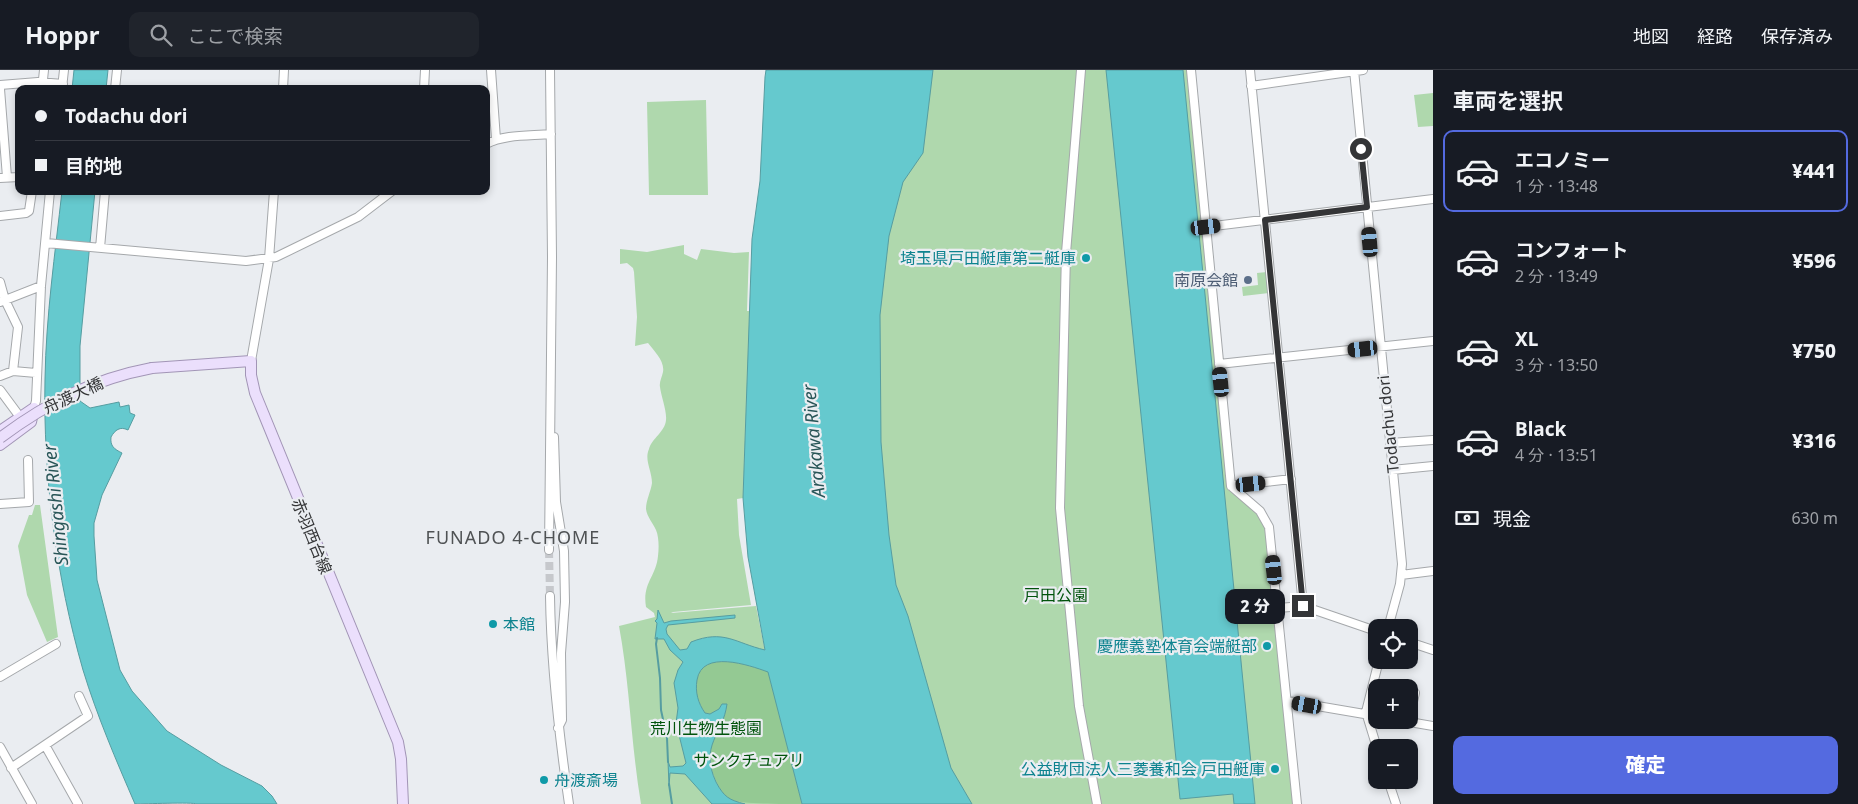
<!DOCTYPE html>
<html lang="ja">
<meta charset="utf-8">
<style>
body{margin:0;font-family:"Noto Sans","Noto Sans JP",sans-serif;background:#20242c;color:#f1f3f6;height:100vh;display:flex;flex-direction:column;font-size:19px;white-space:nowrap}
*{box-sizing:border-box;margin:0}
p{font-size:16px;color:#9ea1a6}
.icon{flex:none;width:28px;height:28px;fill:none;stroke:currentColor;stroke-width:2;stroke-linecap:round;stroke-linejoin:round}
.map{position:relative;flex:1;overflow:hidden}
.side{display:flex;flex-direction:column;background:#171b24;width:425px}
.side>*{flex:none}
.top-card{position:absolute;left:15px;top:15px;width:475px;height:110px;border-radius:10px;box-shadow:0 2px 8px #0003;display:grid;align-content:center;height:110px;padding:0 20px;background:#171b24}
.tools{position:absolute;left:1368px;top:549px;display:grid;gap:10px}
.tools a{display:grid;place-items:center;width:50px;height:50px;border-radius:10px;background:#171b24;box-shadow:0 2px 8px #0003;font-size:25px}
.end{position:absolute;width:22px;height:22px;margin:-11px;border:6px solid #343537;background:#fff;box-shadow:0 0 0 2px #fff}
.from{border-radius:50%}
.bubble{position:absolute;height:35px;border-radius:10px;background:#171b24;box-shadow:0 2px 8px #0003;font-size:16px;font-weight:800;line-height:35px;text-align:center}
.car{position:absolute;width:15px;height:30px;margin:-15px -8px;border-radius:6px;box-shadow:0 0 4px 1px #0007;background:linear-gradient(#222 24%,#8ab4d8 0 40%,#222 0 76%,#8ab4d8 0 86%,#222 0)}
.top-card b{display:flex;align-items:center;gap:18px;height:48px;font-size:19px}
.top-card b+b{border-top:1px solid #363941}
.top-card i{width:12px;height:12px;background:#f1f3f6}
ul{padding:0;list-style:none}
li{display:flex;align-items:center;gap:15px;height:82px;margin:0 10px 8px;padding:0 10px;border:2px solid transparent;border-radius:10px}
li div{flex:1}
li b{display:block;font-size:19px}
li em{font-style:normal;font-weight:800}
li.on{border-color:#546ae0}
li>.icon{width:45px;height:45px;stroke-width:1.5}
h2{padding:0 20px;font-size:22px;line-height:60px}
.pay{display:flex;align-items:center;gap:12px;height:55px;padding:0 20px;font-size:19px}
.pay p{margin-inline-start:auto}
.action{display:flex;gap:10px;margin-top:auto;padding:10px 20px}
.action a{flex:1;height:58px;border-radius:10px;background:#546ae0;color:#fff;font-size:20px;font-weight:800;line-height:58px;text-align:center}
header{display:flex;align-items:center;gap:30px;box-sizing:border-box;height:70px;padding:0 25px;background:#171b24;border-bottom:1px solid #363941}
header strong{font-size:24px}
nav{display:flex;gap:28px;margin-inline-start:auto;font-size:18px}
.search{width:350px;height:45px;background:#20242c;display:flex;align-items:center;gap:12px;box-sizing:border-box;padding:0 18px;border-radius:10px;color:#9ea1a6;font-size:19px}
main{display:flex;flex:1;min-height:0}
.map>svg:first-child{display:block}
</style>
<header>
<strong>Hoppr</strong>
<div class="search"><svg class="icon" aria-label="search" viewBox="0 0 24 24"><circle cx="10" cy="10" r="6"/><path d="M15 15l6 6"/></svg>ここで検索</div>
<nav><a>地図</a><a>経路</a><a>保存済み</a></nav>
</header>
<main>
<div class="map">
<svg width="1433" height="734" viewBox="0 0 1433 734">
<rect width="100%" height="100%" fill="#eaedf1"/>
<path fill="#afd8ad" d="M849,0H1189L1231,416L1260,441L1270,462L1297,734H889Z
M1433,23V56L1418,57L1414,25Z
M706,30L708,125H649L647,32Z
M684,175V184L697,190L701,179L734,183L749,182L747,241H750L743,428L737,429L739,465L751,535L673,542L671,543L756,536L765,581L802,734H641C631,675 630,615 619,556L655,547L654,543L646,537C642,513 656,507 658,486C659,478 659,467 656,460C653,453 647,447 646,439C646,430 651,421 652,413C652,401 644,390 649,379C652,368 665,362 666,350C667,341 661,326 660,317C659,312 662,307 663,302C665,291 654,281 648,273L635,276L637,247L634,202L633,198L627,193L620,194V179L647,182Z
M1267,202L1269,223L1243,226L1242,217L1258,215L1257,203Z
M35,435H40L58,567L47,572L27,525L18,476L29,445H32Z"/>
<path fill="#94c993" d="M713,592H735L768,601L802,734C786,734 742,734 729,730C724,727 719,717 716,711C711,700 709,689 711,677C715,662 723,649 727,634H722L719,639L710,644L705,643C694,626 689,600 713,592Z"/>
<path fill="#65c9ce" stroke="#569da1" d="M74,0H108L106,19H72Z
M766,0H933L923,83L903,112L889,166L880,245L881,372L889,465L896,515L908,546L951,698L972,734H802L768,602C749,595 702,579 697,610C695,622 698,633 705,643L710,644L719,639L722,634H727C723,665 699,675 716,712C724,727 729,730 745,734H712L685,704L670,703L669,716L668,691L670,697L683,696L686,693L676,653L678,638L674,613L678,600L683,592L670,580L664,569H655L657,553L655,551L657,549L658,540L664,553L671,551L735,545V548L668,555L666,559L667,564L680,580L687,579L691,572C724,559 735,573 765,580L748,487L743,428L752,169L760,111L765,7Z
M1106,0H1183L1255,734H1234L1233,724L1180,729Z
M62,121H95L80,276V331L90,338L119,332L120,337L129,335L130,343L135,345L128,360C120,356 115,360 111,367C110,376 114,379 122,383L102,425L94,453V466L97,510L120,600L132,621L167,661L221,695L262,716L272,726L277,734H197C192,732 145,734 135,734C116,690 97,646 83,600C56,506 43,407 45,309C46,246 55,184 62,121Z"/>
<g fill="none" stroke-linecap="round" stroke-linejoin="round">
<path stroke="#569da1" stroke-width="2" d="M657,568L656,574L660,608L661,640L667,668L668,692
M669,714L672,734"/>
<path stroke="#c6c8cc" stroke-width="8" stroke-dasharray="8 4" stroke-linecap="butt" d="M549,480L550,526"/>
<g stroke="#a5a8ab" stroke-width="10">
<path id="minor" d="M491,0L496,69
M1081,0L1066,183L1060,438L1079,636L1097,734
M1191,0L1231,416L1260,441L1269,457L1297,734
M1250,0L1303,536
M1354,0L1402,494L1400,514L1388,558
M0,15L38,12L63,14
M1251,16L1363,0
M62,18L64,0
M0,19L7,107
M42,19L44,0
M115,19L117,0
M283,19L284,0
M424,19L425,0
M486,74C505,64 530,66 551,64
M0,108L19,107
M0,146L26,143L29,141L32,121
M1206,157L1433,129
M46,173L246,191L276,187L358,147L392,121
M100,178L105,121
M0,212L5,230L18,257L13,301
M0,232L41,216
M251,291L269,189L274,121
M1219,294L1433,271
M0,306L13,301L36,303
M0,320L20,347
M34,338L36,331L41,216L50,121
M554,367L556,432L564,481L565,532L561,583L562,650L558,658
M1390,373L1433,370
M1392,400L1433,396
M1231,416L1291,409
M0,434L29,432L28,390
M549,480L552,187L550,0
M1401,505L1433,501
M550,526C551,596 559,665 569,734
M1278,538L1303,536L1376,561
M1409,572L1433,580
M0,607L56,574
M1288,631L1376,646
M1409,649L1415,623
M1398,650L1433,656
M45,675L78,734
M0,677L32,734
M1377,678L1366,642L1379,590
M11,698L88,646L79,626
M1388,710L1396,734"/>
</g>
<g stroke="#a295b6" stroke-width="12">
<path id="major" d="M152,298L251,291V305L255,323L398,672L401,689L403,734
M0,361L34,338
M0,375L31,352L34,338"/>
</g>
<use href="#minor" stroke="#fff" stroke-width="8"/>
<use href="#major" stroke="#ebdffc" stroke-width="10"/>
<g stroke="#a295b6" stroke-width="12" stroke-linecap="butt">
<path id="major-bridge" d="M0,368C48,332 94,309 152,298"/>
</g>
<use href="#major-bridge" stroke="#ebdffc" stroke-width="10"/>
</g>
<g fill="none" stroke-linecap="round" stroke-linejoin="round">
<path stroke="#343537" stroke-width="6" d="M1303,536L1265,150L1367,137L1361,79"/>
</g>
<g fill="#0f9aa8" stroke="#eaedf1" stroke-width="2">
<circle cx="1086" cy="188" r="5"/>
<circle cx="493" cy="554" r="5"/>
<circle cx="1267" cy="576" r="5"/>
<circle cx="1275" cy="699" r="5"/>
<circle cx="544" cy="710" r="5"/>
</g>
<circle fill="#5c6f8a" stroke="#eaedf1" stroke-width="2" cx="1248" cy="210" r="5"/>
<g text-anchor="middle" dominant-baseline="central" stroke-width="4.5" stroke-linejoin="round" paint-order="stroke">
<g font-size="16" fill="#0d838f" stroke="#eaedf1" text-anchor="end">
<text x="1076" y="188">埼玉県戸田艇庫第二艇庫</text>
<text x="503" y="554" text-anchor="start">本館</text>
<text x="1257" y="576">慶應義塾体育会端艇部</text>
<text x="1265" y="699">公益財団法人三菱養和会 戸田艇庫</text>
<text x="554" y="710" text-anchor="start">舟渡斎場</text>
</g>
<g font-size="16" fill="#4e5e75" stroke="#eaedf1" text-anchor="end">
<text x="1238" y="210">南原会館</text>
</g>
<g font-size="16" fill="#343537" stroke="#eaedf1">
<text transform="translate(73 325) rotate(-25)">舟渡大橋</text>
<text transform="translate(1388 354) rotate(-96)">Todachu dori</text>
<text transform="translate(312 466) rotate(68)">赤羽西台線</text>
</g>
<g font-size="16" fill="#01530c" stroke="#eaedf1">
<text x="1056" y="525">戸田公園</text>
<text x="706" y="658">荒川生物生態園</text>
<text x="749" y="690">サンクチュアリ</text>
</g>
<g font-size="18" font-style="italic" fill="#285557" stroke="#eaedf1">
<text transform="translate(813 371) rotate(-95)">Arakawa River</text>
<text transform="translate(55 435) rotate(-96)">Shingashi River</text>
</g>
<g font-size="18" letter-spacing="1" fill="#4f5254" stroke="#eaedf1">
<text x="513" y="467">FUNADO 4-CHOME</text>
</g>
</g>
</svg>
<div class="tools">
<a><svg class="icon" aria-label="locate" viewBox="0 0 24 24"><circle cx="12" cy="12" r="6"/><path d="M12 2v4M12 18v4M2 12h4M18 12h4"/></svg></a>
<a>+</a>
<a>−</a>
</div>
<i class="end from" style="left:1361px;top:79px"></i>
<i class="end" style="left:1303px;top:536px"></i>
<div class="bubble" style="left:1225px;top:519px;width:60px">2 分</div>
<i class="car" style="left:1206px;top:157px;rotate:83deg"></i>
<i class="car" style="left:1370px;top:172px;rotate:355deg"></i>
<i class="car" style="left:1363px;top:279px;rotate:264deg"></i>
<i class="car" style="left:1221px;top:312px;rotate:354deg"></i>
<i class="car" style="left:1251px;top:414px;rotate:84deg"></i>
<i class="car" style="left:1274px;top:500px;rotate:354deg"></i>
<i class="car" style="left:1307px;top:635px;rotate:280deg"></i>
<div class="top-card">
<b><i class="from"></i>Todachu dori</b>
<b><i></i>目的地</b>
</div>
</div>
<section class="side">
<h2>車両を選択</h2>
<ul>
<li class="on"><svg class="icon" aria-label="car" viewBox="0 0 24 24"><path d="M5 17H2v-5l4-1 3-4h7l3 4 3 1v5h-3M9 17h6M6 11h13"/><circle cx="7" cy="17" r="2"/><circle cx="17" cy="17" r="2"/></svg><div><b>エコノミー</b><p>1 分 · 13:48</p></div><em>¥441</em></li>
<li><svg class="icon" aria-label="car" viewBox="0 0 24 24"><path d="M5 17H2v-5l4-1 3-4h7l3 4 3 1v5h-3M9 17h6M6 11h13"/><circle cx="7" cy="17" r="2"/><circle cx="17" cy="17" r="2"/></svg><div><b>コンフォート</b><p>2 分 · 13:49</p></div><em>¥596</em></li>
<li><svg class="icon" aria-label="car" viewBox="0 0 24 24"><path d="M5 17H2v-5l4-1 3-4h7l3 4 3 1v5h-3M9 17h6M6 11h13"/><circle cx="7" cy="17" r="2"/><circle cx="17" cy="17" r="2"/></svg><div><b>XL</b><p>3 分 · 13:50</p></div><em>¥750</em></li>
<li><svg class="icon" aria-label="car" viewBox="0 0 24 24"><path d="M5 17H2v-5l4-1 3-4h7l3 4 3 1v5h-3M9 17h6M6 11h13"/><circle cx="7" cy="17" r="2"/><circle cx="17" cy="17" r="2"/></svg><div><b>Black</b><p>4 分 · 13:51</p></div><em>¥316</em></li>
</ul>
<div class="pay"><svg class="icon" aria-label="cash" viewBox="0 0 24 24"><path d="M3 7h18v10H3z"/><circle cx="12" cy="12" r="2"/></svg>現金<p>630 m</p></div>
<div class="action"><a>確定</a></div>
</section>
</main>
